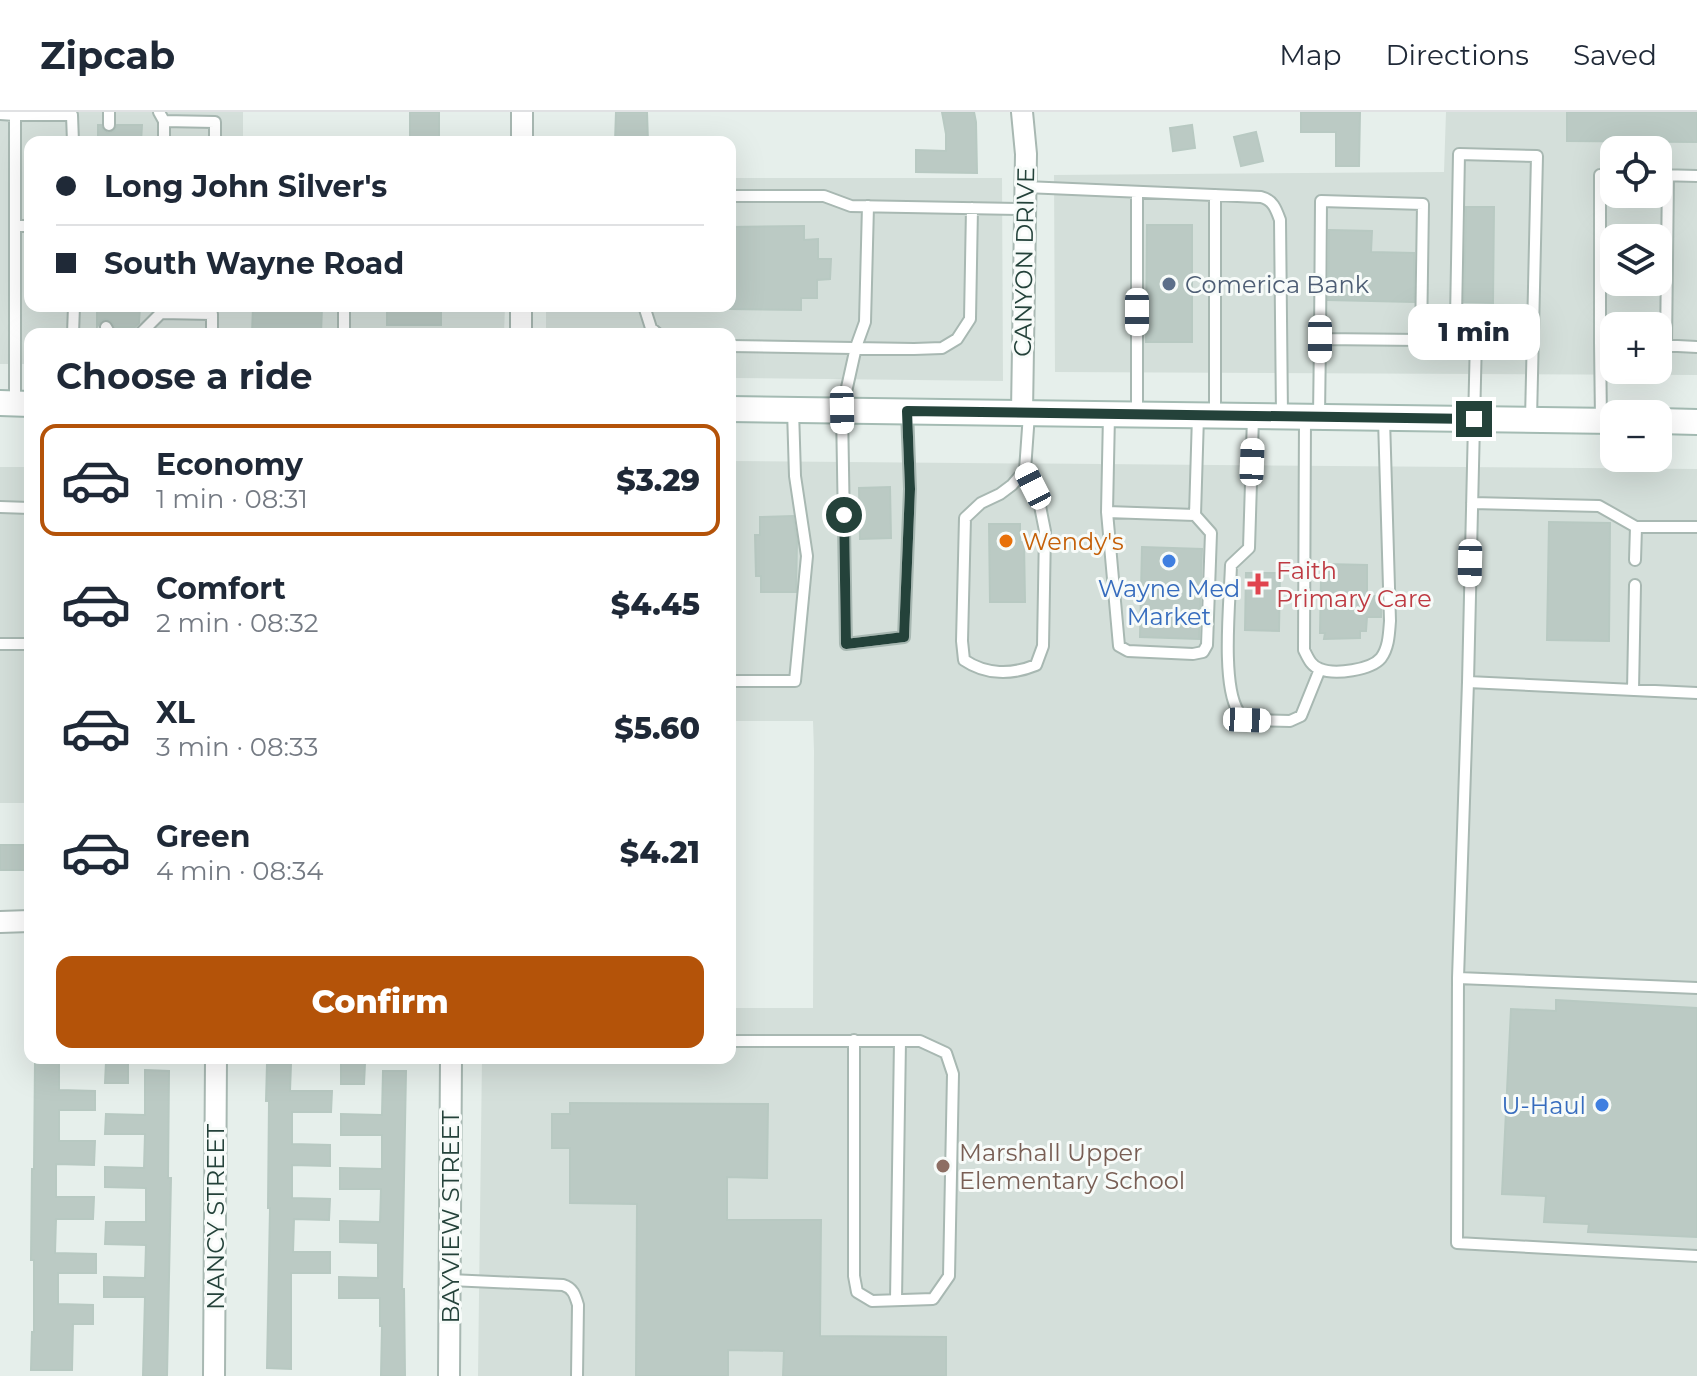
<!DOCTYPE html>
<meta charset="utf-8">
<style>
body{margin:0;font-family:Montserrat,sans-serif;background:#f2f2f3;color:#1f2937;height:100vh;display:flex;flex-direction:column;font-size:30px;white-space:nowrap}
*{box-sizing:border-box;margin:0}
p{font-size:26px;color:#747a83}
.icon{flex:none;width:44px;height:44px;fill:none;stroke:currentColor;stroke-width:2;stroke-linecap:round;stroke-linejoin:round}
.map{position:relative;flex:1;overflow:hidden}
.panel{position:absolute;left:24px;top:216px;width:712px;height:736px;display:flex;flex-direction:column;background:#fff;border-radius:16px;box-shadow:0 8px 32px #0002}
.panel>*{flex:none}
.hud{position:absolute;left:24px;top:24px;width:712px;height:176px;border-radius:16px;box-shadow:0 8px 32px #0002;display:grid;align-content:center;height:176px;padding:0 32px;background:#fff}
.tools{position:absolute;left:1600px;top:24px;display:grid;gap:16px}
.tools a{display:grid;place-items:center;width:72px;height:72px;border-radius:16px;background:#fff;box-shadow:0 8px 32px #0002;font-size:40px}
.end{position:absolute;width:36px;height:36px;margin:-18px;border:10px solid #24423a;background:#fff;box-shadow:0 0 0 4px #fff}
.from{border-radius:50%}
.bubble{position:absolute;height:56px;border-radius:16px;background:#fff;box-shadow:0 8px 32px #0002;font-size:26px;font-weight:800;line-height:56px;text-align:center}
.car{position:absolute;width:24px;height:48px;margin:-24px -12px;border-radius:10px;box-shadow:0 0 6px 2px #0007;background:linear-gradient(#fff 24%,#345 0 40%,#fff 0 76%,#345 0 86%,#fff 0)}
.hud b{display:flex;align-items:center;gap:28px;height:76px;font-size:30px}
.hud b+b{border-top:2px solid #e0e1e3}
.hud i{width:20px;height:20px;background:#1f2937}
ul{padding:0;list-style:none}
li{display:flex;align-items:center;gap:24px;height:112px;margin:0 16px 12px;padding:0 16px;border:4px solid transparent;border-radius:16px}
li div{flex:1}
li b{display:block;font-size:30px}
li em{font-style:normal;font-weight:800}
li.current{border-color:#b45309}
li>.icon{width:72px;height:72px;stroke-width:1.5}
h2{padding:0 32px;font-size:36px;line-height:96px}
.cta{display:flex;gap:16px;margin-top:auto;padding:16px 32px}
.cta a{flex:1;height:92px;border-radius:16px;background:#b45309;color:#fff;font-size:32px;font-weight:800;line-height:92px;text-align:center}
header{display:flex;align-items:center;gap:48px;box-sizing:border-box;height:112px;padding:0 40px;background:#fff;border-bottom:2px solid #e0e1e3}
header strong{font-size:38px}
nav{display:flex;gap:44px;margin-inline-start:auto;font-size:28px}
.map>svg:first-child{display:block}
</style>
<header>
<strong>Zipcab</strong>
<nav><a>Map</a><a>Directions</a><a>Saved</a></nav>
</header>
<div class="map">
<svg width="1697" height="1264" viewBox="0 0 1697 1264">
<rect width="100%" height="100%" fill="#e6efeb"/>
<path fill="#d4dfda" fill-rule="evenodd" d="M0,0H243V30H30V194H505L504,222H30V252H0Z
M1446,0H1697V263L1055,260L1054,63L1444,60ZM1614,38H1658V82H1614ZM1614,126H1658V170H1614ZM1614,214H1658V258H1614Z
M730,66H1002L1003,269L730,266V222H546V194H730Z
M730,349L1697,357V1264H478L482,946H730V896H813L814,639L813,609H730Z
M0,355H30V691H0Z"/>
<path fill="#bbcac4" stroke="#b8c9c2" stroke-width="2" d="M410,0H439V30H410Z
M616,0H647L648,30H615Z
M942,0H974L976,10L977,61L916,60V38L946,39V22Z
M1301,0H1360L1359,54H1336V20H1301Z
M1567,0H1697V30L1567,29Z
M98,13H101L103,18L108,21L114,19L117,13H142L141,30H98Z
M1192,13L1195,36L1173,39L1170,16Z
M1256,20L1263,49L1241,54L1234,25Z
M1466,95H1494L1493,191L1464,190Z
M1147,113H1192V230H1146Z
M804,114V128L818,127V147H831L830,167L817,168V186H801V198L730,197V115Z
M1329,118L1372,119L1371,140L1414,141V190L1328,188Z
M97,194H140L139,211L135,215H115L111,209L105,207L101,209L97,215Z
M253,194H322L321,222H252Z
M387,194H441V213H387Z
M890,375L891,426L860,427L859,376Z
M793,404L797,429L796,480H761V464H756L755,423H760V405Z
M1549,410L1610,411L1609,529L1547,528Z
M989,412H1020V430H1024L1025,490H990Z
M1142,435L1202,437L1199,527L1140,525Z
M1325,452L1367,453V484H1381V505H1367L1366,519H1360V526L1324,527L1325,521H1320L1321,467H1325Z
M1246,461H1280L1279,519L1245,518Z
M0,733H28L29,758H0Z
M1556,888L1697,896V1125L1588,1120L1589,1112L1544,1110L1546,1084L1502,1082L1511,897L1556,899Z
M35,950H59V978L95,979V998H59V1029H95L94,1053L56,1052V1085H94L93,1107H56L55,1141L96,1142V1161H58V1192L93,1193V1212H73L72,1258H31L32,1220H34V1148H31L32,1057H34Z
M106,950H128V971H105Z
M341,951H365L364,972H341Z
M267,952H291L290,979H332L331,1000H292V1032L330,1033V1054L292,1053V1086L330,1087L329,1108L294,1107L293,1140H330V1161H291V1257L267,1256L270,1096H268L269,989H266Z
M145,958L169,959L168,1066H171L167,1264H143L145,1185H104V1165L145,1166L146,1133L105,1132L106,1110H146V1076L105,1075V1055L144,1056L145,1022H105L106,1002L145,1003Z
M383,959H406L402,1177H404L405,1264H381L382,1214H380V1186H339V1165L378,1166V1131L340,1130V1109L380,1110L381,1077H340V1056L382,1057V1023H341V1002L382,1003Z
M570,991L768,992L767,1066L727,1065V1108H821L820,1224L946,1225V1264H783L784,1239L728,1238V1264H636L637,1092L570,1091V1036H552V1002H570Z"/>
<g fill="none" stroke-linecap="round" stroke-linejoin="round">
<g stroke="#a8b8b2" stroke-width="14">
<path id="service" d="M159,0L164,9V30
M0,2L15,3V290
M15,3H72L73,30
M164,9L215,10V30
M109,13V0
M1658,63L1697,64
M1025,75L1261,85C1273,88 1276,97 1280,108L1282,303
M730,84H824L851,94L1025,97
M1321,89L1423,92L1421,228L1320,227Z
M868,94L865,210L856,235L842,298L846,532L904,525L910,377L907,299
M15,114H30
M644,194L651,216L658,222
M106,215L110,222
M73,222L74,194
M140,222L161,201L212,202V222
M344,222V194
M1600,230V63H1614
M1658,233L1697,235
M730,234L914,237L942,236L957,227L970,207L972,96
M1666,234L1668,63
M1137,302V80
M1109,303L1107,400L1119,534L1128,539L1193,542L1203,540L1207,533L1211,421L1195,403L1198,304
M1215,303V83
M1319,304L1320,227
M1253,305L1249,436L1231,453C1230,488 1221,571 1238,599C1240,603 1244,605 1247,608L1290,609L1301,604L1320,557
M1305,305L1304,538C1308,546 1311,554 1320,557C1335,563 1371,558 1381,546C1389,535 1389,521 1390,509L1384,307
M1531,307L1537,44L1459,42L1456,206L1476,225L1468,570L1697,581
M1601,308L1600,230L1614,231
M1025,358L1012,373L1000,382L981,391L965,406L962,529L964,548C986,563 1012,563 1036,553L1043,534L1045,419L1040,394L1025,358L1029,302
M1472,391L1599,394L1636,415H1697
M0,395L30,396
M1107,400L1195,403
M1635,448L1636,415
M0,532H30
M730,569H795L807,444L795,364L793,298
M1468,570L1458,866L1697,876
M1633,578L1635,473
M1458,866L1457,1131L1697,1144
M730,929H920L946,941L953,962L949,1164L933,1187L872,1189L857,1180L854,1164V928
M450,1168L563,1173C573,1176 575,1183 578,1193L577,1264
M896,1188L900,929"/>
</g>
<g stroke="#a8b8b2" stroke-width="24">
<path id="minor" d="M1022,0L1026,42L1022,300
M522,30V0
M521,222V194
M0,810L30,809
M214,1264L216,946
M449,1264L451,946"/>
</g>
<g stroke="#a4bbb3" stroke-width="28">
<path id="secondary" d="M0,291L30,292
M730,297L1614,309
M1658,309L1697,310"/>
</g>
<use href="#service" stroke="#fff" stroke-width="10"/>
<use href="#minor" stroke="#fff" stroke-width="20"/>
<use href="#secondary" stroke="#fff" stroke-width="24"/>
</g>
<g fill="none" stroke-linecap="round" stroke-linejoin="round">
<path stroke="#24423a" stroke-width="10" d="M844,403L846,532L904,525L910,377L907,299L1474,307"/>
</g>
<circle fill="#5c6f8a" stroke="#f7fbf9" stroke-width="3" cx="1169" cy="172" r="8"/>
<circle fill="#e8710a" stroke="#f7fbf9" stroke-width="3" cx="1006" cy="429" r="8"/>
<g fill="#3f7fe0" stroke="#f7fbf9" stroke-width="3">
<circle cx="1169" cy="449" r="8"/>
<circle cx="1602" cy="993" r="8"/>
</g>
<path fill="#e0444e" stroke="#f7fbf9" stroke-width="3" d="M1254 460h8v8h8v8h-8v8h-8v-8h-8v-8h8z"/>
<circle fill="#8d6e63" stroke="#f7fbf9" stroke-width="3" cx="943" cy="1054" r="8"/>
<g text-anchor="middle" dominant-baseline="central" stroke-width="6" stroke-linejoin="round" paint-order="stroke">
<g font-size="24" fill="#24423a" stroke="#f7fbf9">
<text transform="translate(1024 150) rotate(-89)">CANYON DRIVE</text>
<text transform="translate(215 1105) rotate(-90)">NANCY STREET</text>
<text transform="translate(450 1105) rotate(-90)">BAYVIEW STREET</text>
</g>
<g font-size="24" fill="#4e5e75" stroke="#f7fbf9" text-anchor="start">
<text x="1185" y="172">Comerica Bank</text>
</g>
<g font-size="24" fill="#c56008" stroke="#f7fbf9" text-anchor="start">
<text x="1022" y="429">Wendy's</text>
</g>
<g font-size="24" fill="#be3a42" stroke="#f7fbf9" text-anchor="start">
<text x="1276" y="458">Faith<tspan x="1276" dy="28">Primary Care</tspan></text>
</g>
<g font-size="24" fill="#366cbe" stroke="#f7fbf9">
<text x="1169" y="476">Wayne Med<tspan x="1169" dy="28">Market</tspan></text>
<text x="1586" y="993" text-anchor="end">U-Haul</text>
</g>
<g font-size="24" fill="#785e54" stroke="#f7fbf9" text-anchor="start">
<text x="959" y="1040">Marshall Upper<tspan x="959" dy="28">Elementary School</tspan></text>
</g>
</g>
</svg>
<div class="tools">
<a><svg class="icon" aria-label="locate" viewBox="0 0 24 24"><circle cx="12" cy="12" r="6"/><path d="M12 2v4M12 18v4M2 12h4M18 12h4"/></svg></a>
<a><svg class="icon" aria-label="layers" viewBox="0 0 24 24"><path d="M12 4l9 5-9 5-9-5zM3 14l9 5 9-5"/></svg></a>
<a>+</a>
<a>−</a>
</div>
<i class="end from" style="left:844px;top:403px"></i>
<i class="end" style="left:1474px;top:307px"></i>
<div class="bubble" style="left:1408px;top:192px;width:132px">1 min</div>
<i class="car" style="left:1137px;top:200px;rotate:180deg"></i>
<i class="car" style="left:1320px;top:227px;rotate:180deg"></i>
<i class="car" style="left:842px;top:298px;rotate:179deg"></i>
<i class="car" style="left:1252px;top:350px;rotate:2deg"></i>
<i class="car" style="left:1033px;top:374px;rotate:333deg"></i>
<i class="car" style="left:1470px;top:451px;rotate:181deg"></i>
<i class="car" style="left:1247px;top:608px;rotate:92deg"></i>
<div class="hud">
<b><i class="from"></i>Long John Silver's</b>
<b><i></i>South Wayne Road</b>
</div>
<section class="panel">
<h2>Choose a ride</h2>
<ul>
<li class="current"><svg class="icon" aria-label="car" viewBox="0 0 24 24"><path d="M5 17H2v-5l4-1 3-4h7l3 4 3 1v5h-3M9 17h6M6 11h13"/><circle cx="7" cy="17" r="2"/><circle cx="17" cy="17" r="2"/></svg><div><b>Economy</b><p>1 min · 08:31</p></div><em>$3.29</em></li>
<li><svg class="icon" aria-label="car" viewBox="0 0 24 24"><path d="M5 17H2v-5l4-1 3-4h7l3 4 3 1v5h-3M9 17h6M6 11h13"/><circle cx="7" cy="17" r="2"/><circle cx="17" cy="17" r="2"/></svg><div><b>Comfort</b><p>2 min · 08:32</p></div><em>$4.45</em></li>
<li><svg class="icon" aria-label="car" viewBox="0 0 24 24"><path d="M5 17H2v-5l4-1 3-4h7l3 4 3 1v5h-3M9 17h6M6 11h13"/><circle cx="7" cy="17" r="2"/><circle cx="17" cy="17" r="2"/></svg><div><b>XL</b><p>3 min · 08:33</p></div><em>$5.60</em></li>
<li><svg class="icon" aria-label="car" viewBox="0 0 24 24"><path d="M5 17H2v-5l4-1 3-4h7l3 4 3 1v5h-3M9 17h6M6 11h13"/><circle cx="7" cy="17" r="2"/><circle cx="17" cy="17" r="2"/></svg><div><b>Green</b><p>4 min · 08:34</p></div><em>$4.21</em></li>
</ul>
<div class="cta"><a>Confirm</a></div>
</section>
</div>
